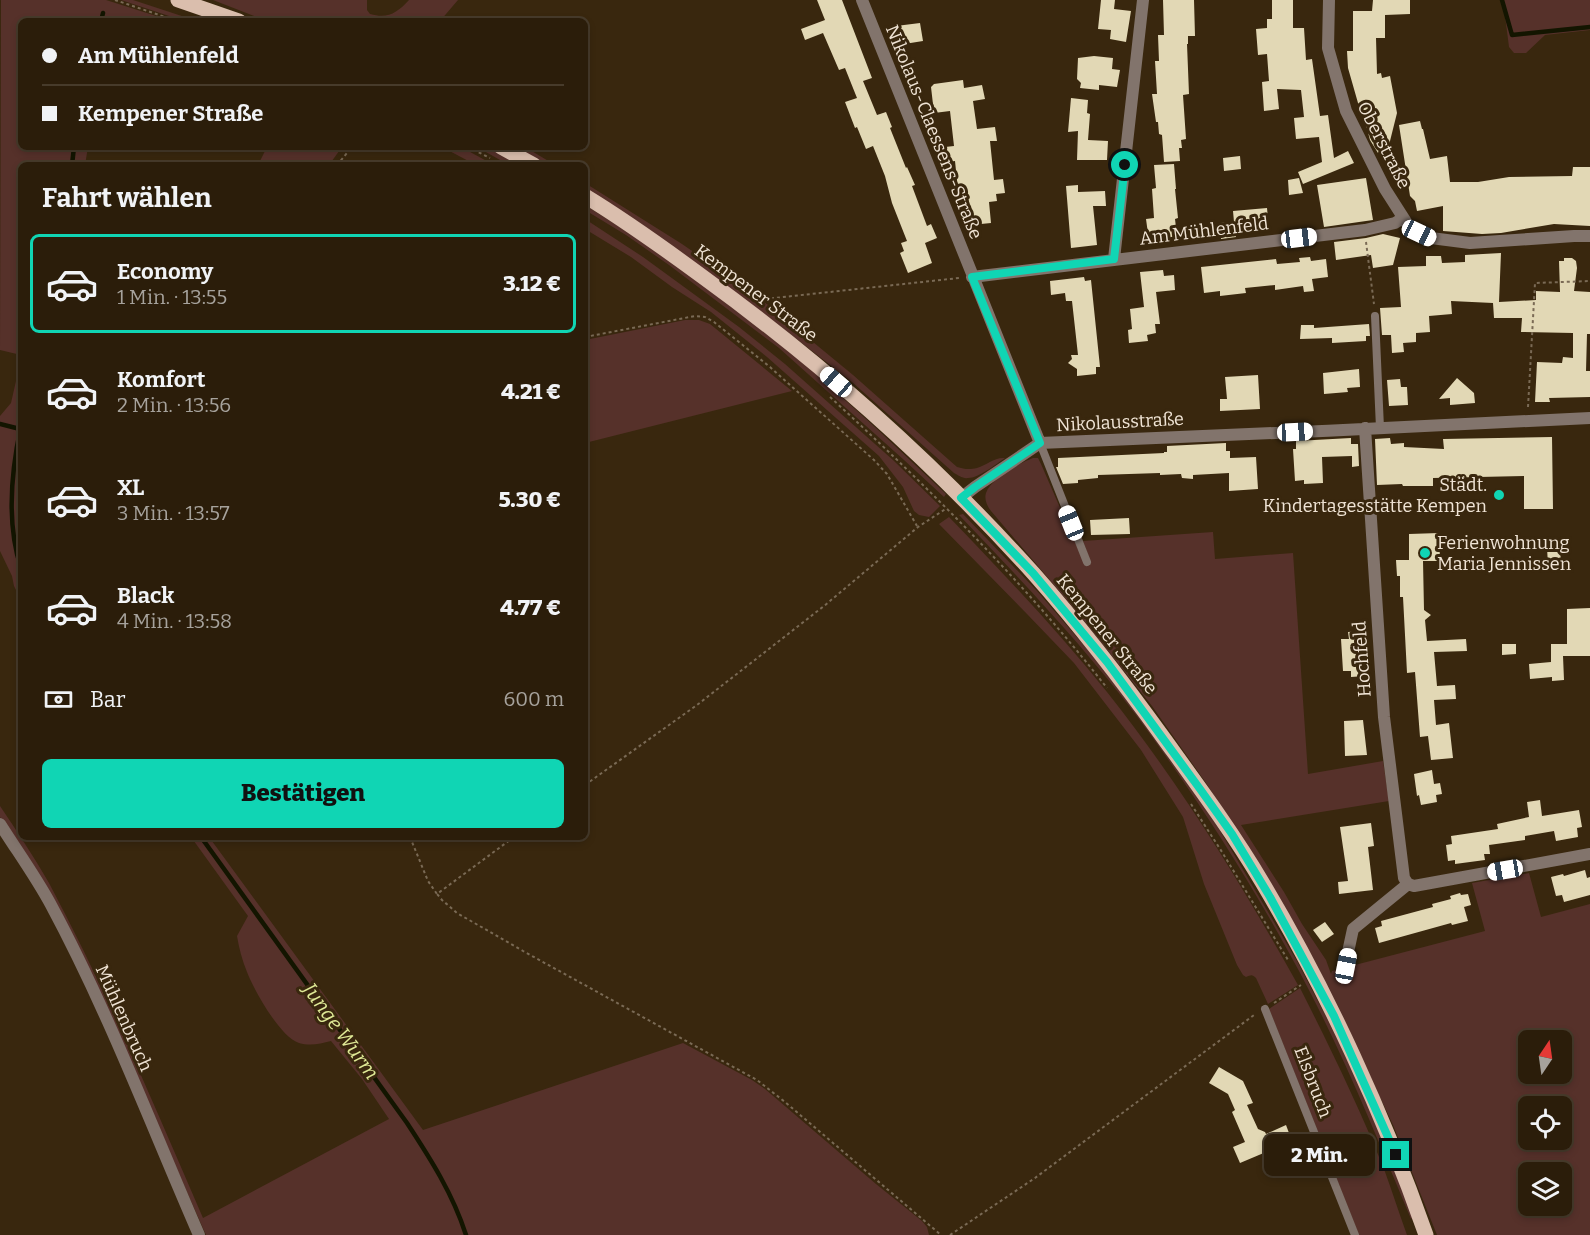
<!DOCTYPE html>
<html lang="de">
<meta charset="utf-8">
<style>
body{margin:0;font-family:Bitter,serif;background:#372a18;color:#f1f3f6;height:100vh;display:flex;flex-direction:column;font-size:22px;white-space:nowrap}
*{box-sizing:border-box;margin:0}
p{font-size:20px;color:#a6a29c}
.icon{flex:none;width:33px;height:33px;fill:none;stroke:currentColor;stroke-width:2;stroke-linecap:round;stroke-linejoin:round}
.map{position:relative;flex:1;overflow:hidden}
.panel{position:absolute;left:18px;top:162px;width:570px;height:678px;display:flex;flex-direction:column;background:#2b1d0a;border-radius:9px;box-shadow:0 3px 9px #0003,0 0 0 2px #473b2b}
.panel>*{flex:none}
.top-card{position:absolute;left:18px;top:18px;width:570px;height:132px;border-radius:9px;box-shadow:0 3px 9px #0003,0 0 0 2px #473b2b;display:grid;align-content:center;height:132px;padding:0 24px;background:#2b1d0a}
.needle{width:39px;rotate:13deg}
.tools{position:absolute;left:1518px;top:1030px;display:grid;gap:12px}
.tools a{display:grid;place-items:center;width:54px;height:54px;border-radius:9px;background:#2b1d0a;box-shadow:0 3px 9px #0003,0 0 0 2px #473b2b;font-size:30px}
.end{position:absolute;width:27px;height:27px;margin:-14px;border:8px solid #10d5b4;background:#111;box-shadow:0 0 0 3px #111}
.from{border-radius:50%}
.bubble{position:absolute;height:42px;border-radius:9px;background:#2b1d0a;box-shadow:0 3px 9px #0003,0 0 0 2px #473b2b;font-size:20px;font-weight:800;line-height:42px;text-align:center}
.car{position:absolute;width:18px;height:36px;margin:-18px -9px;border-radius:8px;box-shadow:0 0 4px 2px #0007;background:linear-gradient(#fff 24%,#345 0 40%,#fff 0 76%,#345 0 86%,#fff 0)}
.top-card b{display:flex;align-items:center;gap:21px;height:57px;font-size:22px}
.top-card b+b{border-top:2px solid #473b2b}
.top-card i{width:15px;height:15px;background:#f1f3f6}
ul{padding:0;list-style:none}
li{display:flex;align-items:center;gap:18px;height:99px;margin:0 12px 9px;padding:0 12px;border:3px solid transparent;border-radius:9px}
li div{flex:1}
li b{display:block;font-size:22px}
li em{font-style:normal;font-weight:800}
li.selected{border-color:#10d5b4}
li>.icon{width:54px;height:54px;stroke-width:1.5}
h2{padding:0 24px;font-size:27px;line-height:72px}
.pay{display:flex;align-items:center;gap:15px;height:66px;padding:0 24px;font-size:22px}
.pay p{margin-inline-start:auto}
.button{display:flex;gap:12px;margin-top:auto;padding:12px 24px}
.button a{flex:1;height:69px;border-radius:9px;background:#10d5b4;color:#111;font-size:24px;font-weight:800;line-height:69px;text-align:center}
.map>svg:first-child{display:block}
</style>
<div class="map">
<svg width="1590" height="1235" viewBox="0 0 1590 1235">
<rect width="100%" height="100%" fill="#39270e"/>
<path fill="#56312a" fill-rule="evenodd" d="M1,0H106L172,21H127L115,17L113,21H21V147H88L85,165H21V355L0,350Z
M121,0H133L197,21H184Z
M213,0H367V10L370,14C388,19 397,13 409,0H458L440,21H267Z
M1503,0H1590V30L1545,35L1526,53H1514L1509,47Z
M267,147H342L329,165H258Z
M442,147H461L494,165H476Z
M477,147H487L519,165H509Z
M514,147H525L555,165H543Z
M585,183L682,244L756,295L853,375L957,467C964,469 969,470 977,468C987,465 994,457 1005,458C996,464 979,478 968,478C963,479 958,475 954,473L852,382L759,310L709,273L585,190Z
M585,205L647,244L697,280L803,362L876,428L946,494L944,497L904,460L779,348L669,265L626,235L585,210Z
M585,219L643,257L739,327L785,364L893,460L940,506L929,517L919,515L914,511L903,487L879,456L767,357L711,312L672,287L631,257L585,229Z
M685,320H699L710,324L792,391L585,443V340Z
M21,359V600L14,586L12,576L0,551V416L11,403Z
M1033,458H1038L1041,464L1085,565L1091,563L1083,541L1213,532L1215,559L1293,553L1308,774L1383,761L1389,801L1241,825L1284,892L1302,924L1326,960L1331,974L1332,971L1485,931L1472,883L1529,873L1541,917L1590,904V1235H1437L1393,1125L1335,1001L1266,879L1206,783L1152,706L1077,612L991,511C987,506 984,499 986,493C991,478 1020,463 1033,458ZM1528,1041H1562V1074H1528ZM1528,1107H1562V1140H1528ZM1528,1173H1562V1206H1528Z
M963,514L1038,592L1100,664L1192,788L1219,829L1297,961L1334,1032L1364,1095L1413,1217L1411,1219C1376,1135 1342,1051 1299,971C1251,882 1196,796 1136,715C1082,644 1020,579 959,515Z
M949,517C1004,574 1058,631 1107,692C1180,784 1241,883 1298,985L1268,1004L1256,978C1252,974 1251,975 1246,977L1243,975L1237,965L1204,884L1183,817L1141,750L1074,663L1027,614L939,524Z
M0,806C17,831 34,857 49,883C107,992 154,1105 203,1218L389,1119L362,1079L331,1041C320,1044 310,1046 299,1043C280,1037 254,990 247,972C242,960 239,948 237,936L248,916L191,837H209L423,1130L683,1043L752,1080L765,1089L876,1184L922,1221L927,1227L929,1235H206L108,1014L43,884L0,817Z
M1300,988C1330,1047 1359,1107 1384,1169C1392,1191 1399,1213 1407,1235H1359L1269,1009Z"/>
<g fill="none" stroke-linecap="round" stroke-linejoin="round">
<path stroke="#131500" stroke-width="4.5" d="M1502,0L1512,35L1590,27
M101,21L103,13
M72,165L74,147
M0,424L20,429
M21,426C11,472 6,523 21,568
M201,837L407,1123C430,1158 453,1194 466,1235"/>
</g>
<path fill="#e2d8b5" d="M817,0H842L872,78L863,81L877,115L886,112L892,127L890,128L906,168L907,167L915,185L912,186L927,226L931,224L937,238L925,243L932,263L908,273L900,253L904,251L901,243L907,241L892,203L885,176L873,146L866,149L857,127L855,128L845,102L857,98L845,68L839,70L823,33L805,40L801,29L825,20Z
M1101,0H1115L1114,9L1131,11L1126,42L1110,39L1111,30L1098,29Z
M1163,0H1194L1195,36H1188V44H1187L1189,94L1183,95L1186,139L1181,140L1182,148H1179L1180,161L1164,162L1162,135L1159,134L1158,122H1156L1152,94H1157L1155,61H1159L1158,35H1164Z
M1272,0H1293V28H1304L1306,60L1312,59L1320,116L1328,115L1334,158L1348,151L1354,163L1303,184L1298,172L1322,162L1319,137L1296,139L1294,118L1304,117L1301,90L1277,89L1279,109L1264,111L1262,82L1269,81L1267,54L1258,55L1256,29L1267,28V19H1272Z
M1373,0H1410V14L1385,15V38H1376L1377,74L1381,73L1382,78L1390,76L1397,113L1388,149L1378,153L1370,140L1364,117H1362L1348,68L1347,51H1353V11H1372Z
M920,23L923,41L898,45L896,26Z
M1094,56L1113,58L1112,69L1120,70L1117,87L1099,85V90L1080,88L1081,83L1077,79L1078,58Z
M963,80L964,88L982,85L985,99L973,101L977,129L995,127L997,141H990L994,180L1003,179L1005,193L996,194L997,201L989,202L991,223L971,225L968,197L961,198L960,190H958L955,161L947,162L945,147L954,146L950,111L934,113L931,87L934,84Z
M1071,98L1088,100L1087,113L1090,114L1088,140L1108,141L1107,160H1077L1078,131L1068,132Z
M1420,121L1422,129H1423L1430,159L1447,156L1450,182H1478L1509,177L1572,176L1573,167H1590V226L1554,224L1501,233L1482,234L1443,231V206L1417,211L1415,201L1410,196L1399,125Z
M1240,156L1241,169L1224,171L1223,158Z
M1174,164L1176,189H1175L1178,218L1175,219L1177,236L1149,241L1146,219L1154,218L1152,189L1156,188L1154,165Z
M1299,178L1303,193L1289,195L1288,180Z
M1366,178L1373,220L1324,227L1317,185Z
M1078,185V192L1105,191L1106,206H1093L1097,245L1071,248L1066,186Z
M1267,208L1269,230L1235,233L1236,237L1221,239L1220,223L1234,222L1233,211Z
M1383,234L1400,238L1393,265L1373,268L1371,255L1336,260L1334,242L1366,238Z
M1501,253L1499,302L1536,300V291L1560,292L1559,261H1564V258H1572L1576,261L1577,268L1574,291L1590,292V334H1587L1586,371H1590V397L1549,398L1550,402H1535L1537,362L1562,363L1563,357L1573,358V333L1521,332L1522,318H1494L1493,303L1451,301L1452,314L1429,316L1430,332L1416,333V342L1403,343L1404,352L1392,353L1391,335H1382L1380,308L1401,307L1398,267L1426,266V256H1441L1442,263L1465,262V255Z
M1310,257L1311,261L1326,259L1328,277L1312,279L1314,291L1304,292L1303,286L1275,290V285L1245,288L1246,293L1220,296V291L1204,293L1201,267L1276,259L1277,264L1300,262L1299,258Z
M1163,270L1164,276L1174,275L1175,290L1156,292L1160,324H1155L1156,333L1147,335L1148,341L1129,343L1128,330L1132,329L1130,309L1144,307L1140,272Z
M1084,277L1085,281L1091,280L1100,367H1096V374L1077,376V369L1068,363L1072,359L1071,355H1078L1072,301H1066L1065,293L1051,295L1050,281Z
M1369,324L1370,336H1366V341L1332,343V338L1300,339L1301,325H1314V328Z
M1359,369L1360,387L1347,388L1348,392L1324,394L1323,373Z
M1258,375L1260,409L1220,411V399H1227L1225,377Z
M1457,378L1474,393L1475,403L1450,405V398L1439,399Z
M1400,379L1401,387H1407L1408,405L1389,406L1387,380Z
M1552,437L1553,509H1524V476L1433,478V486H1403L1402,484L1377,485L1375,439L1390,438L1391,444L1404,443V447L1444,449L1443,439Z
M1351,438V444H1358L1359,466L1352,467V456L1322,457L1323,483L1304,484V480L1295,481L1293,449H1296V441Z
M1226,443V451H1230V458L1256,457L1258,489L1229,491V473L1193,475V479L1182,478L1181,474L1160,475V473L1098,475V478L1078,480V483L1063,484L1056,467H1058V458L1164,453V452H1167V446Z
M1129,518L1130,534L1091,535L1090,520Z
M1439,533L1440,561H1423L1424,610L1431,615L1425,620L1427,641L1466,639L1467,651L1434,652L1437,686L1455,685L1456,699L1434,700L1436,725L1449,723L1453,758L1431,760L1428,736L1420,737L1415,672L1407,673L1403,597H1400V576H1397L1396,560H1409V534Z
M1560,546L1561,565L1548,566L1547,547Z
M1590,608V656H1563L1564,680L1552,681V677L1530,679L1529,664L1551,662V644H1567V609Z
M1363,631L1365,676L1351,677V671H1343L1341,639H1349L1348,632Z
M1502,644H1516V654L1502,655Z
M1363,720L1367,755L1345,756L1344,721Z
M1432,770L1434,784L1440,783L1442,794L1436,795L1437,802L1421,805L1419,795L1417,796L1414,774Z
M1540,800L1542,816L1579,810L1582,827L1577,828L1578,837L1556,841L1554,831L1525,836V840L1489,845L1490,854H1484L1485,860L1455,864V860L1448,861L1446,845L1452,844L1451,836L1498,829L1497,824L1529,817L1527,802Z
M1371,823L1374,846L1368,847L1373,890L1339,894L1338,882L1348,881L1340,827Z
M1585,870L1587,878L1590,877V895L1564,902L1562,895L1556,896L1551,877L1563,874L1564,876Z
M1460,893L1461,895L1468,894L1471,905L1464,907L1468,921L1452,925L1451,923L1379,943L1375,928L1382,926L1381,921L1433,907L1432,904L1451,899L1450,896Z
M1325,922L1334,934L1322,942L1313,930Z
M1219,1067L1243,1081L1253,1103L1247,1105L1258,1129L1265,1132L1266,1134L1286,1125L1292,1141L1240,1163L1233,1147L1245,1142L1232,1112L1235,1110L1228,1094L1209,1083Z"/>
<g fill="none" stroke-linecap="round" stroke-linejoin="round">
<path stroke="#7a6a55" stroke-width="2" stroke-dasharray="3 3" stroke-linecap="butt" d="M115,0L177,21
M468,147L490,158
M337,165L352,147
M1366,242L1374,304
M765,299L959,278
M585,337L695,316L705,317L714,322L770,367L874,460L887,474L917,526
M830,397C929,488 1024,582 1107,688
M1528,407L1535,283L1590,281
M585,785L697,705L824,606L918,527L947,508
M1191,804L1222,852L1288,960
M410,837L428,881L437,894
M514,837L437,894L442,900L457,913L523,951L757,1080L785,1102L941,1235
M1274,1003L1301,985
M950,1235L1035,1178L1254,1015"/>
<path stroke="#82746c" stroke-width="8" d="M1375,316L1380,428
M1040,443L1087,562
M1265,1009L1355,1235"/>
<path stroke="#82746c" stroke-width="12" d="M862,0L1040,443
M1329,0L1328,48L1346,111L1385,189L1408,225L1419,233L1431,238L1470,243L1574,236H1590
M1114,259L1143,0
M972,277L1365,230L1395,223L1403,218
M1365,428L1384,717L1404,878L1408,884L1414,886L1590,854
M1040,443C1223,435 1407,428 1590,418
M961,498L975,487L1040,443
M0,824C17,851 36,877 51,905C108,1011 151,1125 199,1235
M1345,966L1353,929L1408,884"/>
<path stroke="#dabead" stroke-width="15" d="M178,0L239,21
M501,147L534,165
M585,196C626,221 665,249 703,277C823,364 935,464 1034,574C1081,627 1124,683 1165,740C1199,787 1233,833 1262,882C1327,991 1384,1115 1426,1235"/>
</g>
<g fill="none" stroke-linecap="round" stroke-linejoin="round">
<path stroke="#10d5b4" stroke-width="8" d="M1125,165L1114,259L972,277L1040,443L975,487L961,498L1033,573L1107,662L1200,789L1232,834L1270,897L1334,1016L1396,1155"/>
</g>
<g fill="#10d5b4" stroke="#39270e" stroke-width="2">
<circle cx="1499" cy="495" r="6"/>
<circle cx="1425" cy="553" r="6"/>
</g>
<g text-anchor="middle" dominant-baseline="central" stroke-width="6" stroke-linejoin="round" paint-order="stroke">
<g font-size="18" fill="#f0e4d5" stroke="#39270e">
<text transform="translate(934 132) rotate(68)">Nikolaus-Claessens-Straße</text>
<text transform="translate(1384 145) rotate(63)">Oberstraße</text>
<text transform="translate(1204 231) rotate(-7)">Am Mühlenfeld</text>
<text transform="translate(756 293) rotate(37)">Kempener Straße</text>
<text transform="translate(1120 422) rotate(-3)">Nikolausstraße</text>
<text transform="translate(1107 634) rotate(51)">Kempener Straße</text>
<text transform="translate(1362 659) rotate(-94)">Hochfeld</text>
<text transform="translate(124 1018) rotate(66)">Mühlenbruch</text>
<text transform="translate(1313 1082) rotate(69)">Elsbruch</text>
</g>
<g font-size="18" fill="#f0e4d5" stroke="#39270e" text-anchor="end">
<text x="1487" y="485">Städt.<tspan x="1487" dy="21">Kindertagesstätte Kempen</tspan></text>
<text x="1437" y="543" text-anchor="start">Ferienwohnung<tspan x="1437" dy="21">Maria Jennissen</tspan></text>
</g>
<g font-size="20" font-style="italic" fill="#dfe996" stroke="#39270e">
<text transform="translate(341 1031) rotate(54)">Junge Wurm</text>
</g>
</g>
</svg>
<div class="tools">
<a><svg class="needle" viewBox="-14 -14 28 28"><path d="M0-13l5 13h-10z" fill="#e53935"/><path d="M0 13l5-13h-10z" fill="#a6a29c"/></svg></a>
<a><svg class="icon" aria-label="locate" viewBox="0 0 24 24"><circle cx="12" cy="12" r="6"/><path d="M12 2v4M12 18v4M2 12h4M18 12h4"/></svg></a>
<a><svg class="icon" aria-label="layers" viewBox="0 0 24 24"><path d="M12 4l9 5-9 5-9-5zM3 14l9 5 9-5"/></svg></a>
</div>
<i class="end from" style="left:1125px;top:165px"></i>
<i class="end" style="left:1396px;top:1155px"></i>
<div class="bubble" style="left:1264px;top:1134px;width:111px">2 Min.</div>
<i class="car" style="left:1419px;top:233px;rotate:115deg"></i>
<i class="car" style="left:1299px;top:238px;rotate:83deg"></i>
<i class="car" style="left:836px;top:382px;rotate:311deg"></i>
<i class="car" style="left:1295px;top:432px;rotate:87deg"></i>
<i class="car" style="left:1071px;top:523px;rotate:338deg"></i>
<i class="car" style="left:1505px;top:870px;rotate:260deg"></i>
<i class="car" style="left:1346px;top:966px;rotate:11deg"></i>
<div class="top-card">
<b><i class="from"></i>Am Mühlenfeld</b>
<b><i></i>Kempener Straße</b>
</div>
<section class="panel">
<h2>Fahrt wählen</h2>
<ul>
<li class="selected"><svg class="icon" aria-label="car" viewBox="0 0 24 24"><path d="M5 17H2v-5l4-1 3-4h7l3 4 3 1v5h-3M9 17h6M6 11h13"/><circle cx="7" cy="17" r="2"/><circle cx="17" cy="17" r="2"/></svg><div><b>Economy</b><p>1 Min. · 13:55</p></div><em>3.12 €</em></li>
<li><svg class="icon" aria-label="car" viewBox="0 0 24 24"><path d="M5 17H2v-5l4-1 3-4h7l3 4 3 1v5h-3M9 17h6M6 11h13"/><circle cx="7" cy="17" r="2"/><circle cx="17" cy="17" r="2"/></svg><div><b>Komfort</b><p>2 Min. · 13:56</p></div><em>4.21 €</em></li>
<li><svg class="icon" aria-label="car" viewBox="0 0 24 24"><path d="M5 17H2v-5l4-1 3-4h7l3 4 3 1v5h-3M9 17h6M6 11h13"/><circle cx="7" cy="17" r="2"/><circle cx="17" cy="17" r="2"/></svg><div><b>XL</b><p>3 Min. · 13:57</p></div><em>5.30 €</em></li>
<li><svg class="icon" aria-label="car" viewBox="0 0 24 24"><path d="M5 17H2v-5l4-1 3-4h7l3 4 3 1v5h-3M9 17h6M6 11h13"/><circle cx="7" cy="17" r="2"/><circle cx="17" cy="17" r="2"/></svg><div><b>Black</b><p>4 Min. · 13:58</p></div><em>4.77 €</em></li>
</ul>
<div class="pay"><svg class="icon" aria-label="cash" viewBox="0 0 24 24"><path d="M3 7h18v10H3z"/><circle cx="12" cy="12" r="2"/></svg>Bar<p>600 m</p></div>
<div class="button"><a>Bestätigen</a></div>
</section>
</div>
